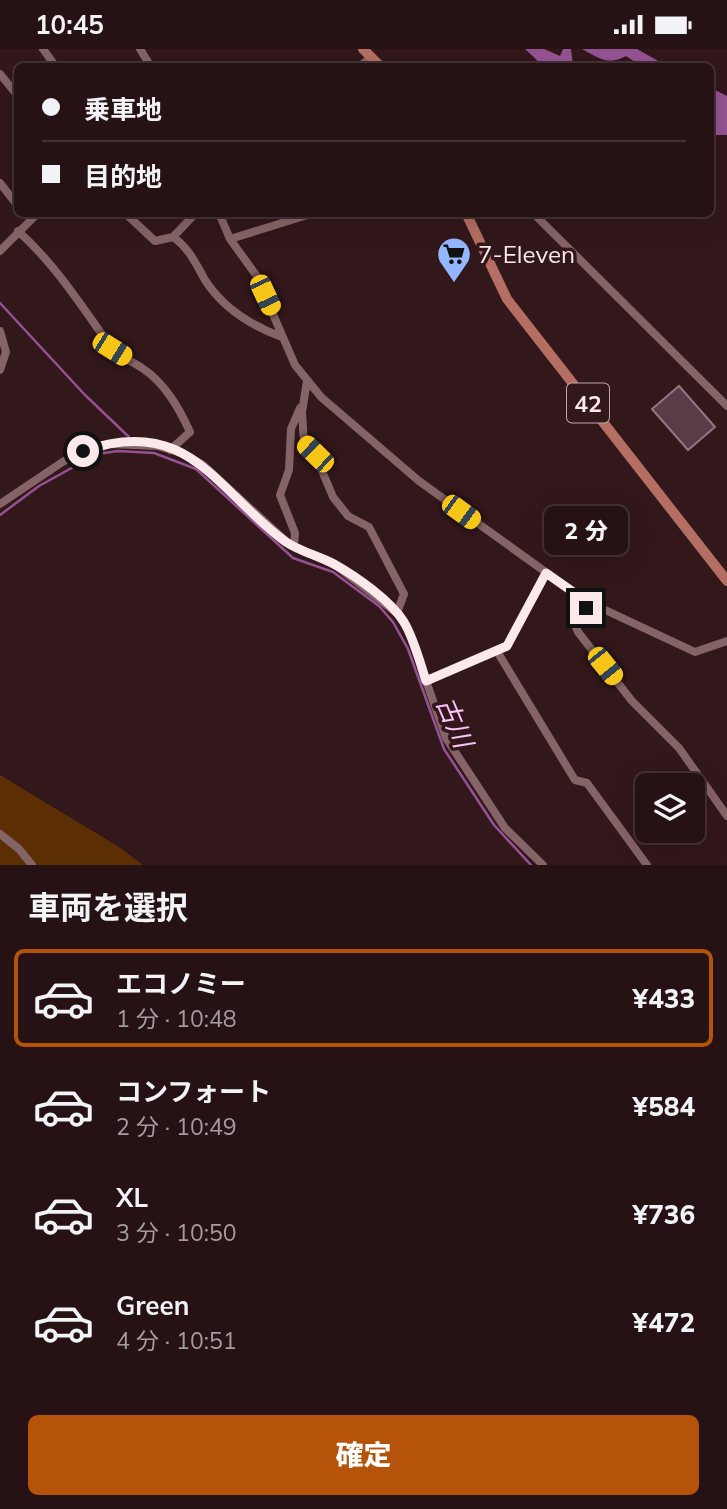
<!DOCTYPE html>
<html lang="ja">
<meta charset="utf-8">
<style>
body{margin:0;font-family:Mulish,"Noto Sans JP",sans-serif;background:#321f22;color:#f1f3f6;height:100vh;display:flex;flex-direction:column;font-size:26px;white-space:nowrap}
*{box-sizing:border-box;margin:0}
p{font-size:23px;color:#a49da0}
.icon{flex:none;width:38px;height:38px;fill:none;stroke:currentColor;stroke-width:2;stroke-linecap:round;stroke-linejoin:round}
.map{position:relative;height:816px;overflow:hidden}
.details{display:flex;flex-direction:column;background:#261114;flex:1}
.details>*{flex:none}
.hud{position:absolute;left:14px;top:14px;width:700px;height:154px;border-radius:10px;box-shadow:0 7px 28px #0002,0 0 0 2px #423134;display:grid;align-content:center;height:154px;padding:0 28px;background:#261114}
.controls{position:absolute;left:635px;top:724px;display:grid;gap:14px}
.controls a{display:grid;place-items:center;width:70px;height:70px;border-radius:10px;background:#261114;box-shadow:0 7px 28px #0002,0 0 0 2px #423134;font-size:35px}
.end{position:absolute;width:32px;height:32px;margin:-16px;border:9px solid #fbe8ea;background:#111;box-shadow:0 0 0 4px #111}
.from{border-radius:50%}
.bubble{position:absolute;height:49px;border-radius:10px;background:#261114;box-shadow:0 7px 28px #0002,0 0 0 2px #423134;font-size:23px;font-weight:800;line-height:49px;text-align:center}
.car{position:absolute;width:21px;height:42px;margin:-21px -10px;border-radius:9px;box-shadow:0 0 5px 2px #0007;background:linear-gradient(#f5c518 24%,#345 0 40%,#f5c518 0 76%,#345 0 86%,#f5c518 0)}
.hud b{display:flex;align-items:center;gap:24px;height:66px;font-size:26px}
.hud b+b{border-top:2px solid #423134}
.hud i{width:18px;height:18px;background:#f1f3f6}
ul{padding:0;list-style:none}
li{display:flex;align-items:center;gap:21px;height:98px;margin:0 14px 10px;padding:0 14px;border:4px solid transparent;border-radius:10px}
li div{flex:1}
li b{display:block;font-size:26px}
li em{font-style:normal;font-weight:800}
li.selected{border-color:#b45309}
li>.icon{width:63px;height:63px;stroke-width:1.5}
h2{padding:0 28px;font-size:32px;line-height:84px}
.button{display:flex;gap:14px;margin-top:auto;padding:14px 28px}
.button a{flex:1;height:80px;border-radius:10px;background:#b45309;color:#fff;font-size:28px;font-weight:800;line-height:80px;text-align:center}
.status{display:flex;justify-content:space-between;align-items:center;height:49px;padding:0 35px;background:#261114;direction:ltr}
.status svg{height:19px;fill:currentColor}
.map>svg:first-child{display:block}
</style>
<div class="status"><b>10:45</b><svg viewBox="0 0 49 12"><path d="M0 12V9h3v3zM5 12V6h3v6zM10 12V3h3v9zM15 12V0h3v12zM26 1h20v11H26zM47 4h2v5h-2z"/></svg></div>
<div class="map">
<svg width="727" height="816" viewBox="0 0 727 816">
<rect width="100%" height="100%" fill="#32171b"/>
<path fill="#5c2e04" d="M0,726L119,798L143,816H0Z"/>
<path fill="#955293" d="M525,0H544L560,7L563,0H571L573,17H543Z
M582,0H637L667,17H641L626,7C609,17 598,9 582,0Z
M711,39L727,47V86H711Z"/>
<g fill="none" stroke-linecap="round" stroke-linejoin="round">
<path stroke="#955293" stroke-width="2.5" d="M0,254L85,346L129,388L128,392
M0,466L39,437L97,405L118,402L154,404L196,420L293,509L333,523L379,557L393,573L408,600L444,700L494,776L531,816"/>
</g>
<path fill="#583d49" stroke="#937582" stroke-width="2" d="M679,337L715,378L688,401L652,360Z"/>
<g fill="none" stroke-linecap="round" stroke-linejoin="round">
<path stroke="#856467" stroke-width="8" d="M43,0L56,18
M140,0L148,13L145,18
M359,18L371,8
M0,25L18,47
M0,134L18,157
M125,164L155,192L173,188C189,199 196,215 205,231C223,259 252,277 282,288
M219,164L230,190L256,226L295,316L321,348L419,432L586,552L695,603L727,592
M533,164L727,357
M18,182C56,216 82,258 111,298C118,307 133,313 142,319C165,334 179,359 190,383L170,401
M173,188L193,167
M230,190L314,164
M0,202L38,164
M0,282L6,303L0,321
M307,332L302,363L304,395L315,405L333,448L348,467L369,478L404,545L398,561
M0,455L64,412L110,395L157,397L182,404L203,416L288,494L338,518L398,565L409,583L446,689L505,779L543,816
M294,497L295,484L280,446L289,421L291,380L300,359
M586,552L576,578L578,583L632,652L679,699L727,767
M498,604L575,731L587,734L647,816
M426,632L507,597L546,524
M0,785L19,800L32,816"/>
<path stroke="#b56e62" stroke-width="10" d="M363,0L381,18
M466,164L507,250L727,532"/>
</g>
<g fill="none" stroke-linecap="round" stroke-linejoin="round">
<path stroke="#fbe8ea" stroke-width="9" d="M83,402C190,365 216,442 286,493C301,503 319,507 334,515C357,528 390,551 404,573C414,590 420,613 426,632L507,597L546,524L586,552V559"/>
</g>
<defs>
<g id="supermarket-pin" transform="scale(1.75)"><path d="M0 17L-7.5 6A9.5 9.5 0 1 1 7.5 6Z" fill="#93b7fd" stroke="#32171b"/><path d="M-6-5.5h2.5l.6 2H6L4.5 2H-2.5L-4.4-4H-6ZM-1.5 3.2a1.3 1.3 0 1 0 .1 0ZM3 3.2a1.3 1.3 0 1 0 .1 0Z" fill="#111"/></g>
</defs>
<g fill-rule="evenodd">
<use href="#supermarket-pin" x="454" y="205"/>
</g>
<g text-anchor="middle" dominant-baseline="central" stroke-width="7" stroke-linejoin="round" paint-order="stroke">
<rect fill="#32171b" stroke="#bfa9ac" stroke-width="2" x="567" y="334.5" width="42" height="39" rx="5"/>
<g font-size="23" font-weight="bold" fill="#fbe8ea">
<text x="588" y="354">42</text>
</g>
<g font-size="24" fill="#fbe8ea" stroke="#32171b" text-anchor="start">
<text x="478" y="205">7-Eleven</text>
</g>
<g font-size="26" font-style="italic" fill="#fbc3f7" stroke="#32171b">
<text transform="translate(455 673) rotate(67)">古川</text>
</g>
</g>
</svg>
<div class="controls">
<a><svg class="icon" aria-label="layers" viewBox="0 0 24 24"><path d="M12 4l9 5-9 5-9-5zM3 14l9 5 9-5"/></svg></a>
</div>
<i class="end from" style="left:83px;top:402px"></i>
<i class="end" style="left:586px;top:559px"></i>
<div class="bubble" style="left:544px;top:457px;width:84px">2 分</div>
<i class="car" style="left:265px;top:246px;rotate:155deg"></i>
<i class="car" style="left:112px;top:300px;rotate:122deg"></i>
<i class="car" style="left:315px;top:405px;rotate:314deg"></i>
<i class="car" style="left:461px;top:463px;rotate:126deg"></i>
<i class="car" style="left:605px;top:617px;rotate:141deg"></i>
<div class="hud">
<b><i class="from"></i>乗車地</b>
<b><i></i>目的地</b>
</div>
</div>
<section class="details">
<h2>車両を選択</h2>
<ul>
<li class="selected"><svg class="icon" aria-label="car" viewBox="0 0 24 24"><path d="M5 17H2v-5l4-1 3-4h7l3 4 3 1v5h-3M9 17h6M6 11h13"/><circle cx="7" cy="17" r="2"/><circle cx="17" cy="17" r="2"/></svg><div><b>エコノミー</b><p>1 分 · 10:48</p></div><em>¥433</em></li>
<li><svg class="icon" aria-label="car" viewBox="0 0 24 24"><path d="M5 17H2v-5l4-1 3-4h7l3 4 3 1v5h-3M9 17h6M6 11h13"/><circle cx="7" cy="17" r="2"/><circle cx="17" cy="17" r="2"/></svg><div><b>コンフォート</b><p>2 分 · 10:49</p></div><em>¥584</em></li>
<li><svg class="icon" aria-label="car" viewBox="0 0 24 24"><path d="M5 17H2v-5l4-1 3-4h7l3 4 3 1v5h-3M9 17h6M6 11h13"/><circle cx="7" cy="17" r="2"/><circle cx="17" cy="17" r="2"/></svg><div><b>XL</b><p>3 分 · 10:50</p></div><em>¥736</em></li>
<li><svg class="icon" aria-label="car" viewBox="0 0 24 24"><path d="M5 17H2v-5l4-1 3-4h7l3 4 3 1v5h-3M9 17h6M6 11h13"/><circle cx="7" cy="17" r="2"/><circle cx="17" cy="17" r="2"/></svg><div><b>Green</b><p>4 分 · 10:51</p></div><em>¥472</em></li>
</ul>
<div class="button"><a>確定</a></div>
</section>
